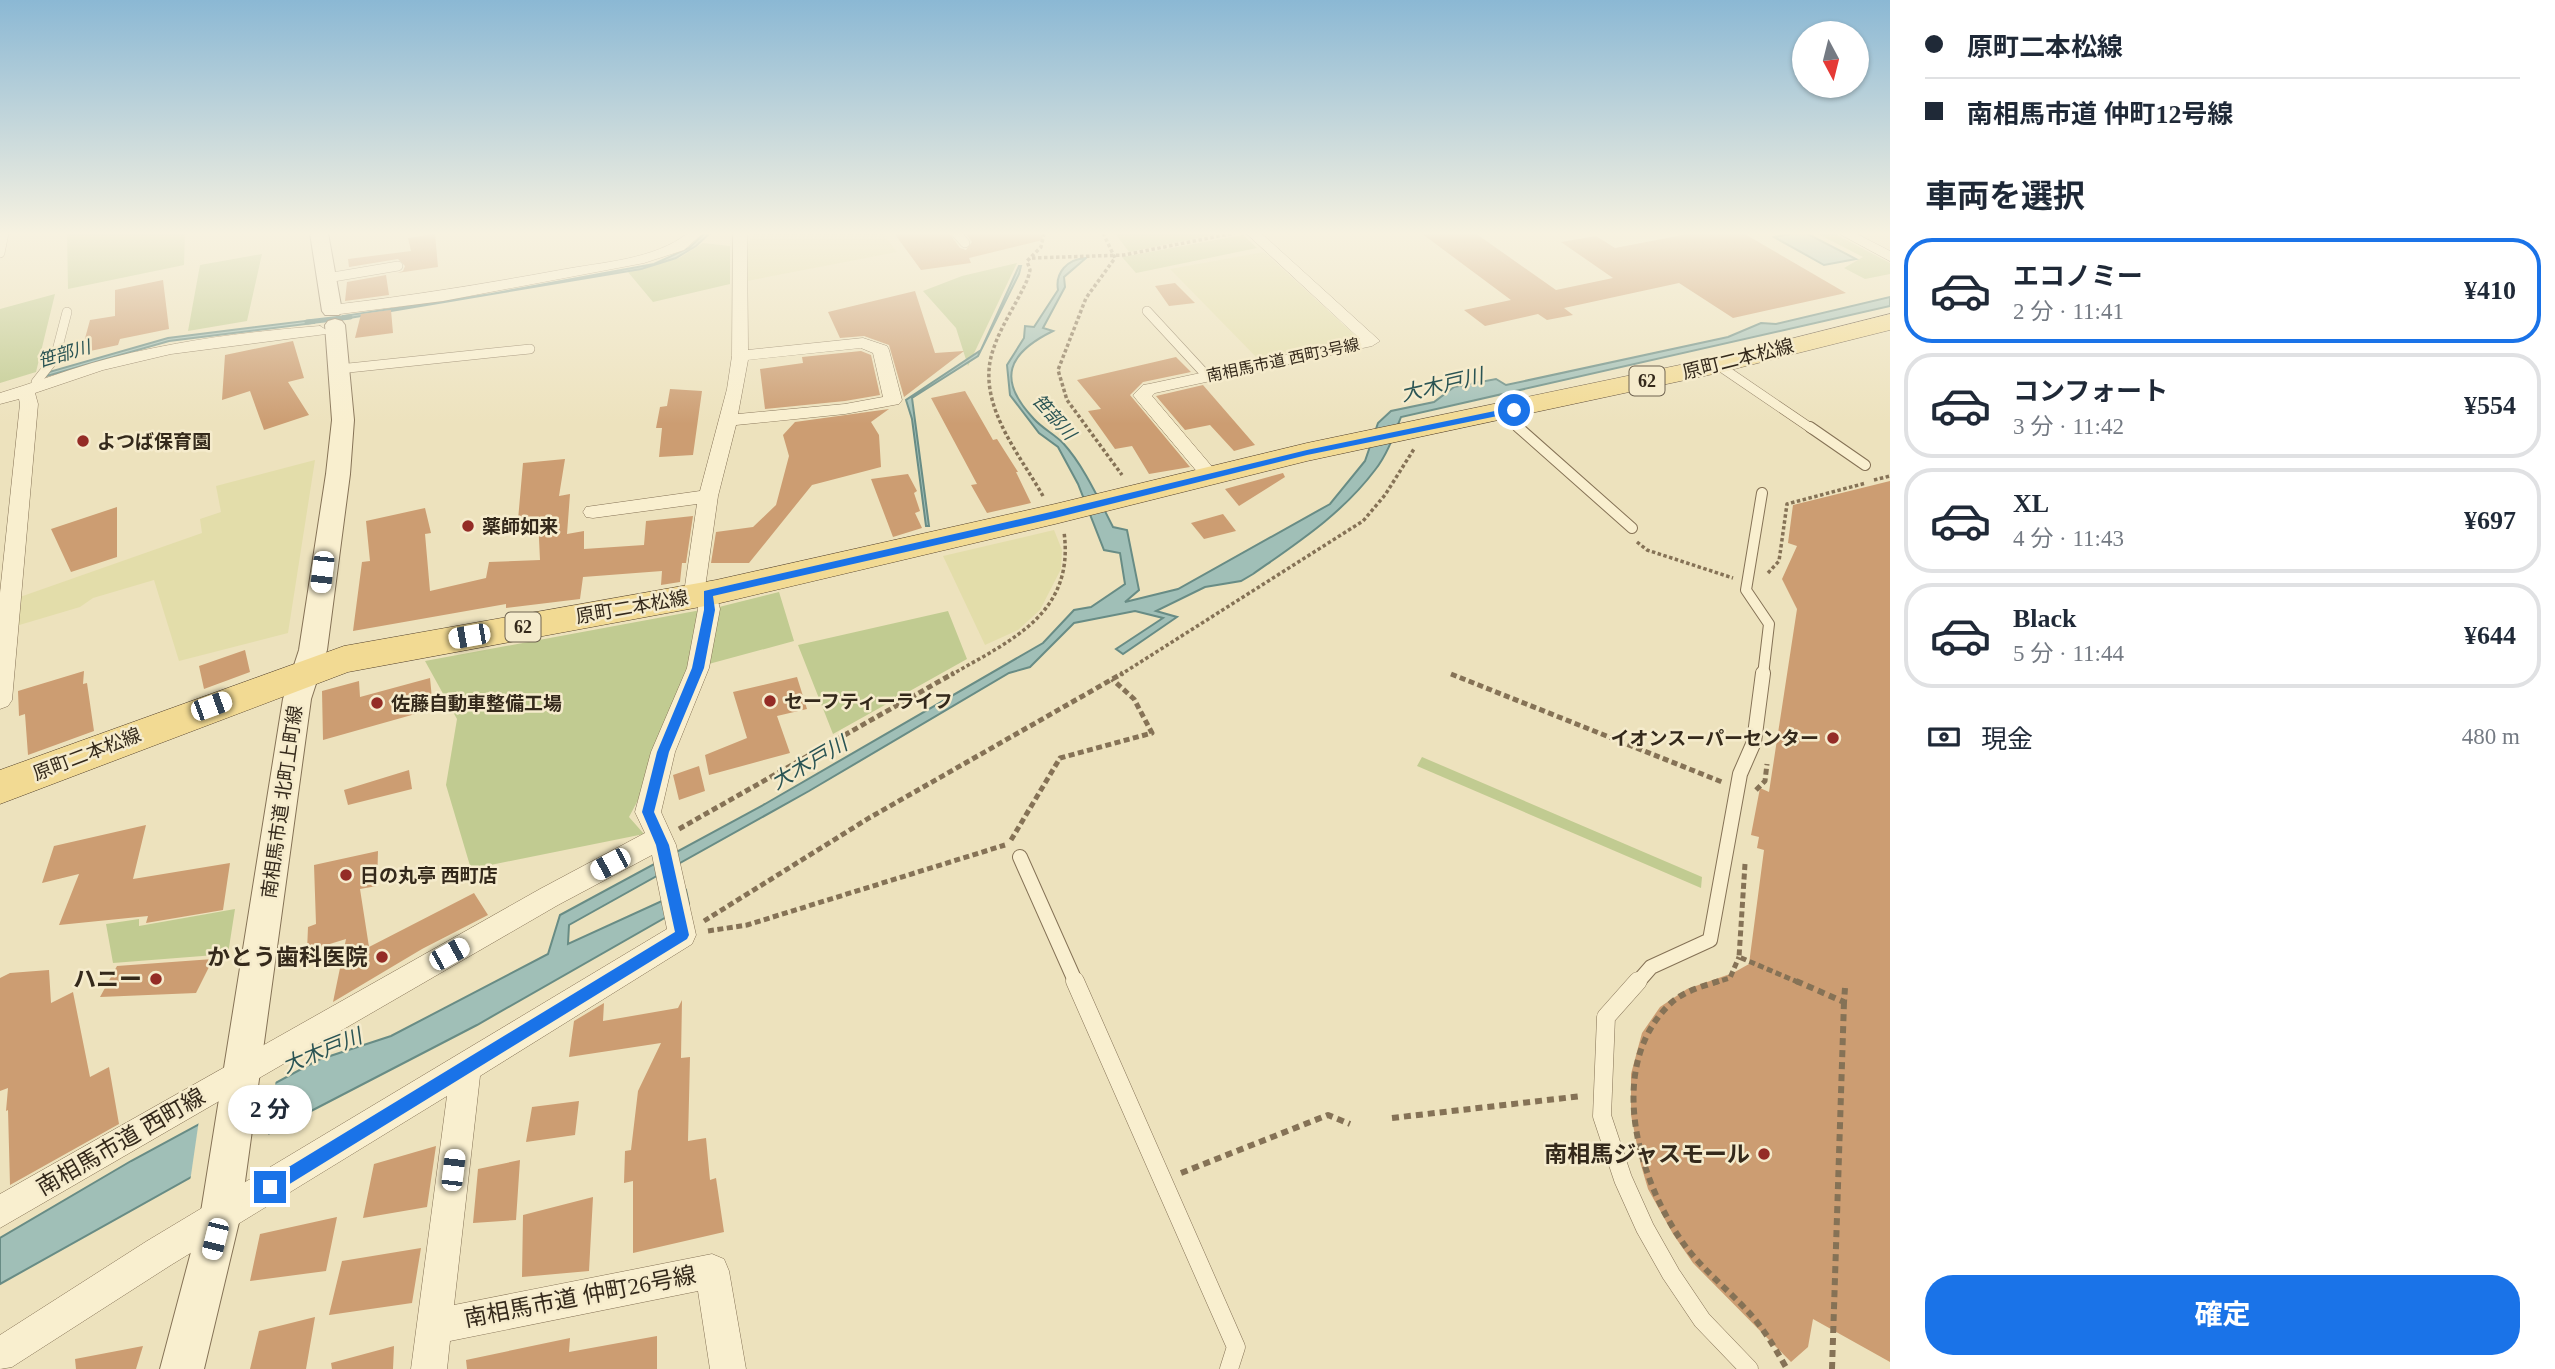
<!DOCTYPE html>
<html lang="ja">
<meta charset="utf-8">
<style>
body{margin:0;font-family:"Times New Roman","Noto Sans JP",serif;background:#f2f2f3;color:#1f2937;height:100vh;display:flex;flex-direction:column;font-size:26px;white-space:nowrap}
*{box-sizing:border-box;margin:0}
p{font-size:23px;color:#747a83}
.icon{flex:none;width:38px;height:38px;fill:none;stroke:currentColor;stroke-width:2;stroke-linecap:round;stroke-linejoin:round}
.map{position:relative;flex:1;overflow:hidden}
.drawer{display:flex;flex-direction:column;background:#fff;width:665px}
.drawer>*{flex:none}
.top-card{display:grid;align-content:center;height:154px;padding:0 35px;background:#fff}
.needle{width:46px;rotate:173deg}
.tools{position:absolute;left:1792px;top:21px;display:grid;gap:14px}
.tools a{display:grid;place-items:center;width:77px;height:77px;border-radius:50%;background:#fff;box-shadow:0 2px 5px #0004;font-size:35px}
.end{position:absolute;width:32px;height:32px;margin:-16px;border:9px solid #1a73e8;background:#fff;box-shadow:0 0 0 4px #fff}
.from{border-radius:50%}
.bubble{position:absolute;height:49px;border-radius:24px;background:#fff;box-shadow:0 2px 5px #0004;font-size:23px;font-weight:700;line-height:49px;text-align:center}
.car{position:absolute;width:21px;height:42px;margin:-21px -10px;border-radius:9px;box-shadow:0 0 5px 2px #0007;background:linear-gradient(#fff 24%,#345 0 40%,#fff 0 76%,#345 0 86%,#fff 0)}
.top-card b{display:flex;align-items:center;gap:24px;height:66px;font-size:26px}
.top-card b+b{border-top:2px solid #e0e1e3}
.top-card i{width:18px;height:18px;background:#1f2937}
ul{padding:0;list-style:none}
li{display:flex;align-items:center;gap:21px;height:105px;margin:0 14px 10px;padding:0 21px;border:4px solid #e0e1e3;border-radius:28px}
li div{flex:1}
li b{display:block;font-size:26px}
li em{font-style:normal;font-weight:700}
li.selected{border-color:#1a73e8}
li>.icon{width:63px;height:63px;stroke-width:1.5}
h2{padding:0 35px;font-size:32px;line-height:84px}
.pay{display:flex;align-items:center;gap:18px;height:77px;padding:0 35px;font-size:26px}
.pay p{margin-inline-start:auto}
.action{display:flex;gap:14px;margin-top:auto;padding:14px 35px}
.action a{flex:1;height:80px;border-radius:28px;background:#1a73e8;color:#fff;font-size:28px;font-weight:700;line-height:80px;text-align:center}
main{display:flex;flex:1;min-height:0}
.map>svg:first-child{display:block}
</style>
<main>
<div class="map">
<svg width="1890" height="1369" viewBox="0 0 1890 1369">
<rect width="100%" height="100%" fill="#ede2bd"/>
<path fill="#e3ddaa" d="M752,233H882L897,252L747,281V248Z
M1264,252L1357,337L1258,359L1170,269Z
M315,460L288,633L179,661L154,580L93,598L80,607L16,626L20,597L202,533L200,519L221,512L216,486Z
M1054,530L1062,550L1061,569L1040,610L1018,630L985,645L943,556Z"/>
<path fill="#c1cb91" d="M67,233H185L184,265L68,289Z
M1115,233H1223L1129,252Z
M1816,233H1833L1890,263V274L1865,279L1844,268L1863,257Z
M1243,235L1257,248L1136,273L1122,257Z
M703,243L730,246V284L653,302L628,272L679,258Z
M262,254L247,321L188,331L200,265Z
M1017,263L968,366L956,328L923,291L962,276Z
M55,294L36,372L0,383V309Z
M779,592L794,641L705,665L719,607Z
M701,610C691,674 660,761 629,817L644,834L471,869L446,785L457,719L425,661Z
M948,611L967,659L833,734L798,645Z
M1422,757L1702,877L1701,888L1417,766Z
M235,909L228,954L113,963L106,924L139,919V926Z"/>
<path fill="#a0bfb7" stroke="#688c85" stroke-width="2" d="M705,233H710L696,246L676,258L641,269L343,319V316L491,294L654,264L689,248Z
M1796,233H1806L1856,259L1824,265L1774,237Z
M1086,258L1064,277L1065,287L1043,328L1053,331C1008,353 996,379 1034,419C1042,428 1054,434 1063,443C1084,466 1099,500 1113,527L1127,530L1139,590L1125,602L1178,589L1330,504L1365,461L1378,423L1391,411L1434,402L1454,387L1496,379L1506,385L1728,337L1761,323L1776,324L1890,297V306L1401,417C1394,435 1387,455 1375,470C1342,514 1297,543 1253,574L1241,581L1205,587L1156,611L1177,617L1123,654L1116,649L1163,618L1135,611L1074,623L1030,667L1009,673L809,791L569,925L568,944L686,890L689,904L477,1025L286,1124L0,1284V1238L131,1161L318,1060L391,1036L548,954L560,915L765,804L1043,643L1074,610L1091,607L1125,584L1120,553L1104,550L1078,484L1058,447L1039,433L1010,395L1007,365L1024,338L1025,326L1034,327L1058,290C1055,273 1067,259 1086,258Z
M1019,266H1021L1019,274L978,356L912,398L929,526H926L912,419L906,400L981,350Z
M313,320L314,323L169,341L47,376L49,372L168,338Z"/>
<path fill="#ede2bd" d="M276,1079L268,1138L190,1182L199,1120Z"/>
<g fill="none" stroke-linecap="round" stroke-linejoin="round">
<path stroke="#688c85" stroke-width="5" d="M307,322L350,317"/>
</g>
<path fill="#cc9d72" d="M894,233H949L960,248L966,250L972,242L965,233H1042L1043,240L969,258L971,263L921,270Z
M1421,233H1475L1556,290L1613,278L1561,242L1596,236L1615,248L1693,233H1743L1846,293L1733,318L1679,283L1564,308L1573,315L1547,320L1538,314L1485,326L1464,310L1511,300Z
M435,234L438,267L397,273L403,271L405,266L398,259L349,267L348,259L411,251L408,238Z
M386,275L389,295L345,301L347,282Z
M163,280L169,329L120,339L118,345L81,353L90,320L115,316V290Z
M1175,283L1195,303L1169,306L1155,286Z
M915,291L935,353L964,351L904,397L889,345L864,336L840,338L828,312Z
M391,310L393,333L355,338L361,314Z
M293,341L304,378L288,382L309,415L264,430L250,391L222,400L225,355Z
M861,351L871,355L880,395L845,401L765,409L760,369L803,363L802,357Z
M1176,357L1191,372L1143,382L1130,395L1190,467L1149,474L1132,446L1115,449L1088,411L1101,409L1077,380Z
M1203,385L1255,445L1234,451L1210,425L1185,430L1156,396Z
M670,389L702,391L693,455L659,457L662,428H656L660,407L667,406Z
M965,391L993,440L997,439L1018,472H1016L1031,503L987,513L971,485L977,484L931,398Z
M889,409L871,422L879,435L881,467L812,485L749,563H711L716,532L753,527L776,505L789,456L783,435L795,422Z
M565,459L559,496L570,494L567,534L584,531V549L644,545L646,521L693,516L686,563H682L680,582L661,585L662,571L583,577L580,599L506,608V604L353,631L362,562L370,561L366,521L425,508L431,533L425,534L430,591L486,578L489,562L540,560L538,518L518,520L523,463Z
M1283,473L1285,477L1239,506L1225,489Z
M908,474L917,491L914,493L920,511L915,513L922,528L893,537L871,479Z
M1890,481V1362L1813,1319L1808,1347L1791,1362L1693,1263L1673,1234L1648,1189L1641,1165L1631,1115V1074L1642,1033L1660,1007L1687,989L1733,973L1749,964L1764,850L1757,848L1759,837L1751,835L1760,788L1769,792L1797,609L1782,579L1797,546L1788,543L1793,505Z
M117,507V557L71,572L51,529Z
M1223,514L1236,531L1204,539L1191,523Z
M245,650L250,672L204,689L199,666Z
M84,671L83,684L87,683L94,731L28,755L25,714L19,716L18,691Z
M797,677L807,709L777,716L790,753L709,775L705,755L747,738L733,692Z
M430,678L433,709L323,740L322,691L359,681L360,697Z
M699,766L705,791L679,800L673,775Z
M409,770L412,789L348,805L344,790Z
M146,825L133,879L230,863L223,910L146,923L148,916L59,925L79,874L42,883L54,846Z
M378,851L377,886L360,889L369,947L474,893L488,915L422,949L333,1002L346,939L307,951L308,927L316,924L314,865Z
M213,959L196,993L100,997L117,966Z
M49,970L51,1003L73,992L90,1077L109,1067L119,1124L10,1185L8,1110L6,1111L8,1088L0,1091V978L10,973Z
M682,1000L681,1058L690,1057L688,1141L706,1138L710,1180L716,1178L724,1232L633,1253V1181L624,1183L625,1151L631,1150L638,1091L661,1043L569,1057L574,1021L604,1003L603,1021L678,1008Z
M579,1101L575,1135L526,1142L532,1107Z
M436,1146L427,1207L363,1218L374,1164Z
M520,1160L516,1220L473,1223L478,1169Z
M593,1197L589,1271L522,1277L523,1215Z
M337,1217L326,1271L250,1281L260,1234Z
M421,1248L412,1303L329,1315L342,1261Z
M315,1317L306,1369H250L259,1331Z
M657,1336V1369H467L466,1360L570,1338L569,1352Z
M143,1346L136,1369H76L75,1359Z
M394,1346L393,1369H332L331,1363Z"/>
<g fill="none" stroke-linecap="round" stroke-linejoin="round">
<g stroke="#857256" stroke-width="10">
<path id="service-far3" d="M956,233L965,243
M0,253L4,233
M327,278L398,266
M1147,311L1207,376
M1718,365L1812,429
M339,369L530,349
M37,386L36,382L55,358L67,312
M1500,412L1520,429"/>
</g>
<g stroke="#857256" stroke-width="12">
<path id="service-far2" d="M1518,427L1632,528
M1810,427L1865,465
M1762,493L1746,590L1769,624L1763,675"/>
</g>
<g stroke="#857256" stroke-width="16">
<path id="service-far1" d="M1020,857L1076,983
M1637,983L1651,967L1710,940L1740,774L1754,742L1763,673"/>
</g>
<g stroke="#857256" stroke-width="19">
<path id="service" d="M1075,981L1236,1347L1229,1369
M1638,981L1606,1017L1602,1116L1623,1179L1645,1228L1671,1274L1702,1320L1749,1369"/>
</g>
<g stroke="#857256" stroke-width="1">
<path id="minor" d="M688,233H703L684,250L644,263L443,301L332,315L324,310L332,305C409,296 484,284 560,270C602,262 654,260 688,233Z
M733,233H747L748,350L863,338L887,346L889,350L902,400L899,404L845,414L736,425L718,496L705,588L715,589L720,609L709,668L675,752L661,812L676,845L696,935L692,944L480,1076L454,1305L712,1254L724,1259L729,1271L746,1369H710L698,1291L450,1341L447,1369H411L447,1096L171,1265L12,1367L0,1369V1335L147,1241L667,929L652,855L558,905L0,1228V1194L540,889L645,833L635,812L651,752L687,668L698,609V592L688,591L685,586L697,504L593,518L586,517L583,512L586,507L593,506L700,491L727,389L732,356ZM861,348L873,353L883,397L845,404L738,414L748,360Z
M1246,233H1261L1380,341L1372,346L1155,393L1152,396L1220,476L1211,482L1204,480L1136,399L1133,395L1143,385L1149,384L1360,339Z
M1838,233H1855L1890,251V261Z
M320,326L328,331L326,334L171,354L103,370L35,393L38,404L12,700L8,706L0,709V593L20,404L19,399L0,404V393C31,384 61,372 92,363C166,342 243,332 320,326Z"/>
</g>
<g stroke="#857256" stroke-width="2">
<path id="tertiary" d="M310,233H328L342,311L339,315H325L322,311Z
M335,319L342,321L345,325L354,420L350,474L327,650L311,699L240,1218L204,1369H160L200,1218L283,699L299,650L326,474L332,420L325,325L328,321Z"/>
</g>
<g stroke="#523f2b" stroke-width="1">
<path id="primary" d="M1890,314V330L1718,373L1307,461L1055,524L716,604L348,672L0,804V770L344,646L716,580L1055,504L1307,443L1718,357Z"/>
</g>
<path stroke="#857256" stroke-width="3.5" stroke-dasharray="3.5 2.5" stroke-linecap="butt" d="M1103,233L1115,258L1086,298L1058,370L1067,400L1122,475
M1032,258L1124,255L1234,233
M1874,480L1890,476
M1043,496C1020,455 979,407 991,357C998,329 1017,304 1028,278L1030,270L1027,261L1041,247L1044,233
M1637,542L1647,550L1733,578
M1768,573L1779,561L1787,504L1866,483
M951,675C1011,640 1075,614 1064,532
M1120,675L1363,521L1385,495L1414,449"/>
<path stroke="#857256" stroke-width="5" stroke-dasharray="6 3.5" stroke-linecap="butt" d="M1451,674L1722,782
M1756,790L1765,781L1767,764
M679,829L954,673
M1011,840L1060,758L1152,733L1134,699L1112,679
M1745,864L1739,957L1800,983
M704,921L869,818L1123,673
M708,931L747,925L1005,845
M1713,983L1730,978L1739,957"/>
<path stroke="#857256" stroke-width="6" stroke-dasharray="7 5" stroke-linecap="butt" d="M1719,981C1703,986 1684,991 1671,1003C1604,1066 1638,1182 1686,1247C1705,1272 1731,1292 1752,1316C1766,1332 1776,1350 1787,1369
M1796,981L1844,1002L1845,988
M1392,1118L1582,1096
M1181,1173L1328,1115L1350,1124
M1832,1369L1844,1002"/>
<use href="#service-far3" stroke="#f9efcf" stroke-width="9"/>
<use href="#service-far2" stroke="#f9efcf" stroke-width="10"/>
<use href="#service-far1" stroke="#f9efcf" stroke-width="14"/>
<use href="#service" stroke="#f9efcf" stroke-width="18"/>
<use href="#minor" fill="#f9efcf" fill-rule="evenodd"/>
<use href="#tertiary" fill="#f9efcf" fill-rule="evenodd"/>
<use href="#primary" fill="#f2da93" fill-rule="evenodd"/>
</g>
<linearGradient id="sky" x2="0" y2="1"><stop stop-color="#8bb8d4"/><stop offset="0.55" stop-color="#f7f2e1"/><stop offset="1" stop-color="#f7f2e1" stop-opacity="0"/></linearGradient>
<rect width="1890" height="424" fill="url(#sky)"/>
<path fill="#1a73e8" d="M1514,407L1518,410L1517,412L1307,455L1055,518L713,596L715,610L704,668L669,752L654,812L669,845L689,935L687,939L275,1193L270,1195L264,1193L261,1187L264,1182L675,932L656,845L642,812L657,752L692,668L704,610V591L1055,511L1307,450Z"/>
<g fill="#942c26" stroke="#f5ebcc" stroke-width="2.5">
<circle cx="83" cy="441" r="7"/>
<circle cx="468" cy="526" r="7"/>
<circle cx="770" cy="701" r="7"/>
<circle cx="377" cy="703" r="7"/>
<circle cx="1833" cy="738" r="7"/>
<circle cx="346" cy="875" r="7"/>
<circle cx="382" cy="957" r="7"/>
<circle cx="156" cy="979" r="7"/>
<circle cx="1764" cy="1154" r="7"/>
</g>
<g text-anchor="middle" dominant-baseline="central" stroke-width="5" stroke-linejoin="round" paint-order="stroke">
<g font-size="16" fill="#34291b" stroke="#f5ebcc">
<text transform="translate(1283 360) rotate(-12)">南相馬市道 西町3号線</text>
</g>
<g font-size="18" font-style="italic" fill="#2a5454" stroke="#f5ebcc">
<text transform="translate(64 354) rotate(-16)">笹部川</text>
<text transform="translate(1054 417) rotate(48)">笹部川</text>
</g>
<g fill="#f5ebcc" stroke="#6e6350" stroke-width="2">
<rect x="1629.5" y="366.5" width="35" height="29" rx="5"/>
<rect x="505.5" y="612.5" width="35" height="29" rx="5"/>
</g>
<g font-size="18" font-weight="bold" fill="#34291b">
<text x="1647" y="381">62</text>
<text x="523" y="627">62</text>
</g>
<g font-size="19" fill="#34291b" stroke="#f5ebcc">
<text transform="translate(1738 359) rotate(-14)">原町二本松線</text>
<text transform="translate(632 607) rotate(-10)">原町二本松線</text>
<text transform="translate(87 754) rotate(-21)">原町二本松線</text>
<text transform="translate(282 802) rotate(-82)">南相馬市道 北町上町線</text>
</g>
<g font-size="19" font-weight="bold" fill="#34291b" stroke="#f5ebcc" text-anchor="start">
<text x="97" y="441">よつば保育園</text>
<text x="482" y="526">薬師如来</text>
<text x="784" y="701">セーフティーライフ</text>
<text x="391" y="703">佐藤自動車整備工場</text>
<text x="1819" y="738" text-anchor="end">イオンスーパーセンター</text>
<text x="360" y="875">日の丸亭 西町店</text>
</g>
<g font-size="21" font-style="italic" fill="#2a5454" stroke="#f5ebcc">
<text transform="translate(1442 385) rotate(-13)">大木戸川</text>
<text transform="translate(809 763) rotate(-30)">大木戸川</text>
<text transform="translate(322 1051) rotate(-22)">大木戸川</text>
</g>
<g font-size="23" font-weight="bold" fill="#34291b" stroke="#f5ebcc" text-anchor="end">
<text x="368" y="957">かとう歯科医院</text>
<text x="142" y="979">ハニー</text>
<text x="1750" y="1154">南相馬ジャスモール</text>
</g>
<g font-size="23" fill="#34291b" stroke="#f5ebcc">
<text transform="translate(121 1142) rotate(-30)">南相馬市道 西町線</text>
<text transform="translate(580 1297) rotate(-11)">南相馬市道 仲町26号線</text>
</g>
</g>
</svg>
<div class="tools">
<a><svg class="needle" viewBox="-14 -14 28 28"><path d="M0-13l5 13h-10z" fill="#e53935"/><path d="M0 13l5-13h-10z" fill="#747a83"/></svg></a>
</div>
<i class="end from" style="left:1514px;top:410px"></i>
<i class="end" style="left:270px;top:1187px"></i>
<div class="bubble" style="left:228px;top:1085px;width:84px">2 分</div>
<i class="car" style="left:322px;top:572px;rotate:187deg"></i>
<i class="car" style="left:469px;top:636px;rotate:260deg"></i>
<i class="car" style="left:211px;top:706px;rotate:70deg"></i>
<i class="car" style="left:610px;top:864px;rotate:242deg"></i>
<i class="car" style="left:449px;top:954px;rotate:61deg"></i>
<i class="car" style="left:453px;top:1170px;rotate:7deg"></i>
<i class="car" style="left:215px;top:1239px;rotate:194deg"></i>
</div>
<section class="drawer">
<div class="top-card">
<b><i class="from"></i>原町二本松線</b>
<b><i></i>南相馬市道 仲町12号線</b>
</div>
<h2>車両を選択</h2>
<ul>
<li class="selected"><svg class="icon" aria-label="car" viewBox="0 0 24 24"><path d="M5 17H2v-5l4-1 3-4h7l3 4 3 1v5h-3M9 17h6M6 11h13"/><circle cx="7" cy="17" r="2"/><circle cx="17" cy="17" r="2"/></svg><div><b>エコノミー</b><p>2 分 · 11:41</p></div><em>¥410</em></li>
<li><svg class="icon" aria-label="car" viewBox="0 0 24 24"><path d="M5 17H2v-5l4-1 3-4h7l3 4 3 1v5h-3M9 17h6M6 11h13"/><circle cx="7" cy="17" r="2"/><circle cx="17" cy="17" r="2"/></svg><div><b>コンフォート</b><p>3 分 · 11:42</p></div><em>¥554</em></li>
<li><svg class="icon" aria-label="car" viewBox="0 0 24 24"><path d="M5 17H2v-5l4-1 3-4h7l3 4 3 1v5h-3M9 17h6M6 11h13"/><circle cx="7" cy="17" r="2"/><circle cx="17" cy="17" r="2"/></svg><div><b>XL</b><p>4 分 · 11:43</p></div><em>¥697</em></li>
<li><svg class="icon" aria-label="car" viewBox="0 0 24 24"><path d="M5 17H2v-5l4-1 3-4h7l3 4 3 1v5h-3M9 17h6M6 11h13"/><circle cx="7" cy="17" r="2"/><circle cx="17" cy="17" r="2"/></svg><div><b>Black</b><p>5 分 · 11:44</p></div><em>¥644</em></li>
</ul>
<div class="pay"><svg class="icon" aria-label="cash" viewBox="0 0 24 24"><path d="M3 7h18v10H3z"/><circle cx="12" cy="12" r="2"/></svg>現金<p>480 m</p></div>
<div class="action"><a>確定</a></div>
</section>
</main>
